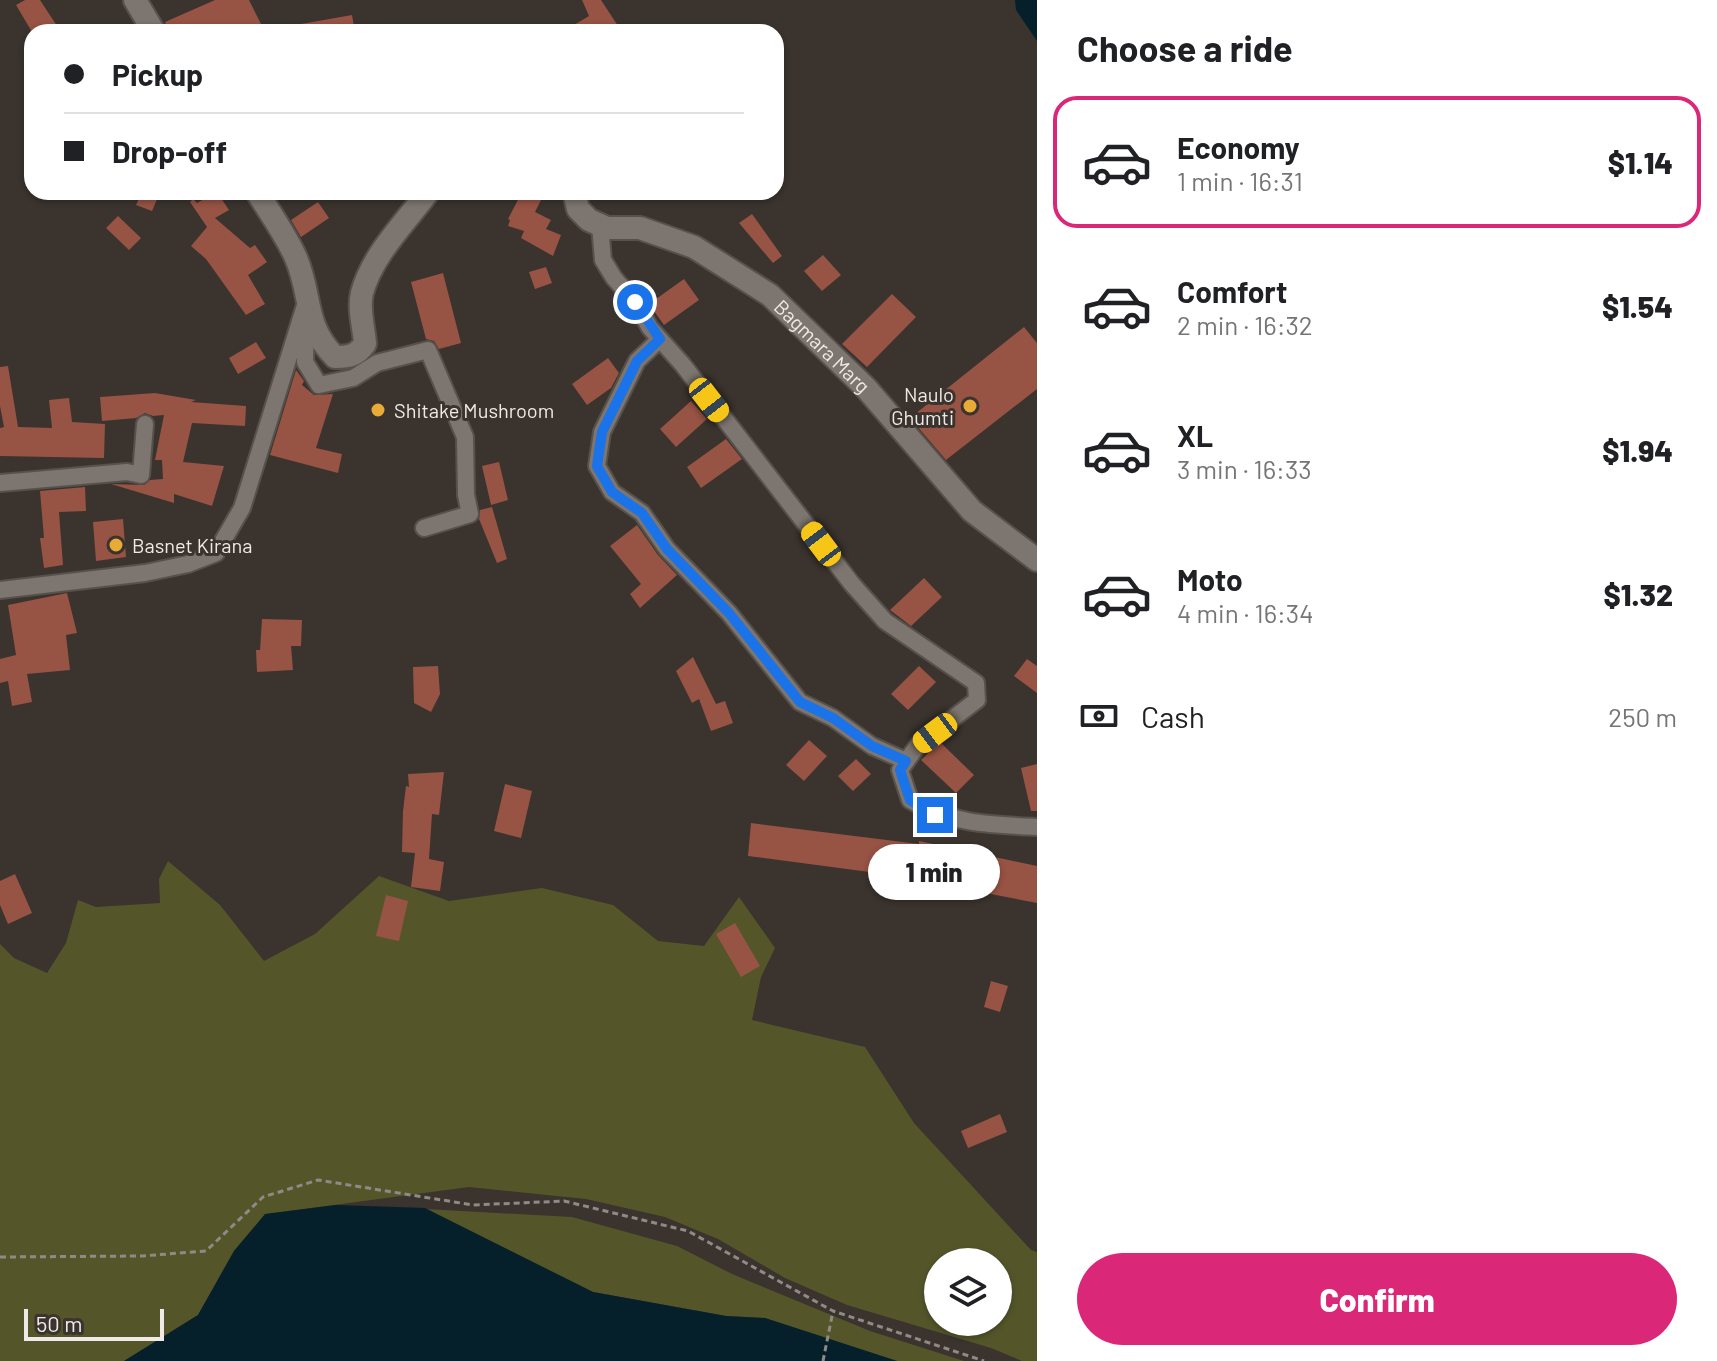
<!DOCTYPE html>
<meta charset="utf-8">
<style>
body{margin:0;font-family:Barlow,sans-serif;background:#f6f6f6;color:#202124;height:100vh;display:flex;flex-direction:column;font-size:30px;white-space:nowrap}
*{box-sizing:border-box;margin:0}
p{font-size:26px;color:#757577}
.icon{flex:none;width:44px;height:44px;fill:none;stroke:currentColor;stroke-width:2;stroke-linecap:round;stroke-linejoin:round}
.map{position:relative;flex:1;overflow:hidden}
.sheet{display:flex;flex-direction:column;background:#fff;width:680px}
.sheet>*{flex:none}
.guide{position:absolute;left:24px;top:24px;width:760px;height:176px;border-radius:24px;box-shadow:0 2px 6px #0004;display:grid;align-content:center;height:176px;padding:0 40px;background:#fff}
.tools{position:absolute;left:924px;top:1248px;display:grid;gap:16px}
.tools a{display:grid;place-items:center;width:88px;height:88px;border-radius:50%;background:#fff;box-shadow:0 2px 6px #0004;font-size:40px}
.scale{position:absolute;left:24px;bottom:20px;width:140px;box-sizing:border-box;padding-left:8px;border:4px solid #efeae7;border-top:0;font-size:22px;line-height:28px;white-space:nowrap;color:#efeae7;-webkit-text-stroke:6px #3a332e;paint-order:stroke}
.end{position:absolute;width:36px;height:36px;margin:-18px;border:10px solid #1a73e8;background:#fff;box-shadow:0 0 0 4px #fff}
.from{border-radius:50%}
.bubble{position:absolute;height:56px;border-radius:28px;background:#fff;box-shadow:0 2px 6px #0004;font-size:26px;font-weight:800;line-height:56px;text-align:center}
.car{position:absolute;width:24px;height:48px;margin:-24px -12px;border-radius:10px;box-shadow:0 0 6px 2px #0007;background:linear-gradient(#f5c518 24%,#345 0 40%,#f5c518 0 76%,#345 0 86%,#f5c518 0)}
.guide b{display:flex;align-items:center;gap:28px;height:76px;font-size:30px}
.guide b+b{border-top:2px solid #e0e0e0}
.guide i{width:20px;height:20px;background:#202124}
ul{padding:0;list-style:none}
li{display:flex;align-items:center;gap:24px;height:132px;margin:0 16px 12px;padding:0 24px;border:4px solid transparent;border-radius:24px}
li div{flex:1}
li b{display:block;font-size:30px}
li em{font-style:normal;font-weight:800}
li.on{border-color:#db2777}
li>.icon{width:72px;height:72px;stroke-width:1.5}
h2{padding:0 40px;font-size:36px;line-height:96px}
.pay{display:flex;align-items:center;gap:20px;height:88px;padding:0 40px;font-size:30px}
.pay p{margin-inline-start:auto}
.button{display:flex;gap:16px;margin-top:auto;padding:16px 40px}
.button a{flex:1;height:92px;border-radius:48px;background:#db2777;color:#fff;font-size:32px;font-weight:800;line-height:92px;text-align:center}
main{display:flex;flex:1;min-height:0}
.map>svg:first-child{display:block}
</style>
<main>
<div class="map">
<svg width="1037" height="1361" viewBox="0 0 1037 1361">
<rect width="100%" height="100%" fill="#3a332e"/>
<path fill="#54562a" fill-rule="evenodd" d="M168,861L220,905L264,961L315,934L379,876L449,901L542,888L613,905L658,941L704,946L739,897L775,948L761,977L752,1020L865,1047L914,1123L1031,1250L1037,1252V1361H1022L991,1348L847,1305L785,1278L718,1239L665,1217L586,1199L469,1187L266,1214L234,1251L198,1315L124,1361H0V944L14,958L47,973L66,943L78,900L96,907L160,903L159,879ZM938,1262H998V1322H938Z
M425,1209L572,1217L677,1246L732,1274L870,1331L964,1361H897L765,1318L726,1316L593,1292Z"/>
<path fill="#05202a" d="M1015,0H1037V41L1016,10Z
M336,1205L425,1208L593,1292L726,1316L765,1318L897,1361H124L198,1315L234,1251L265,1214Z"/>
<path fill="#975344" d="M25,0H40L61,32H32L16,5Z
M215,0H249L265,32H214L211,26L198,32H168L165,22Z
M582,0H601L622,32H562L589,16Z
M352,15L355,32H301V24Z
M142,192H160L152,211L136,205Z
M217,192L229,210L215,218L250,248L255,245L267,262L248,275L265,304L246,315L206,259L191,246L207,227L190,202L193,199L197,203Z
M522,192H545L535,212L551,220L546,229L561,235L553,256L521,238L524,231L508,226L510,220L508,219Z
M318,202L329,218L301,237L291,220Z
M752,214L782,256L773,263L739,223Z
M118,216L141,238L129,250L106,228Z
M823,255L841,275L822,291L804,271Z
M546,267L552,283L535,289L529,272Z
M443,273L461,343L439,349L434,341L426,339L411,282Z
M684,279L699,300L664,325L649,304Z
M892,294L916,317L867,367L842,344Z
M1024,327L1037,343V389L946,460L910,418Z
M256,342L266,358L238,374L229,358Z
M608,358L619,373L611,388L587,405L572,384Z
M8,366L18,427L52,428L49,400L69,398L72,422L105,424L104,458L0,456V428L4,427L0,406V367Z
M296,370L304,381L302,385L314,395L333,394L316,448L342,454L338,473L270,455Z
M155,393L196,400L191,402L246,406L245,426L192,423L183,462L224,466L212,506L174,494V503L111,484L144,485L150,480L163,479L162,460H155L164,415L153,416L145,413L136,418L102,421L100,397Z
M691,401L707,419L676,447L660,429Z
M726,439L742,459L701,488L687,467Z
M499,462L508,500L491,505L482,466Z
M85,487L86,511L59,512L63,565L44,568L40,538H44L40,491Z
M492,507L507,559L497,563L479,519L480,510Z
M123,519L126,557L96,561L93,522Z
M637,525L658,555L677,575L640,608L630,594L641,584L610,546Z
M924,578L942,597L911,626L890,610Z
M67,593L77,633L66,635L70,670L27,674L32,702L12,706L8,681L0,683V659L16,655L8,605Z
M262,619L302,620L301,646H291L293,670L257,672L256,650H260Z
M693,657L716,704L725,701L733,723L711,731L699,699L692,703L676,671Z
M1027,659L1037,666V693L1014,676Z
M438,666L440,694L431,712L414,703L413,667Z
M919,666L936,682L908,710L891,694Z
M809,740L827,756L804,781L786,765Z
M940,742L974,775L956,793L921,760Z
M856,759L871,774L853,791L838,776Z
M1037,764V811H1031L1021,768Z
M444,772L439,815L432,814L429,859L444,862L440,891L411,887L415,853L402,852L403,811L406,786L409,787L408,774Z
M505,784L532,791L521,838L494,831Z
M751,823L919,844V841L1037,866V903L892,875L748,856Z
M15,874L32,913L8,924L0,905V881Z
M386,895L408,901L399,941L376,936Z
M735,923L760,966L741,977L716,934Z
M991,981L1008,986L1000,1012L984,1007Z
M1000,1114L1007,1132L968,1148L961,1131Z"/>
<g fill="none" stroke-linecap="round" stroke-linejoin="round">
<g stroke="#57514c" stroke-width="20">
<path id="minor" d="M600,225L603,260L614,278L635,302L650,328L683,365L852,584L885,621L976,683L977,700L918,745L900,770L910,800C951,824 990,825 1037,827
M306,319L305,362L319,385L353,378L377,363L428,350L465,437L466,495L470,514L424,528
M660,339L637,361L602,432L597,466L612,492L642,513L667,549L729,613L800,702L833,718L872,746L906,761
M0,483L127,472L141,475L145,424
M0,590L145,573L188,564L216,553L242,508L306,302"/>
</g>
<g stroke="#57514c" stroke-width="26">
<g id="secondary">
<path d="M135,0L154,32"/>
<path d="M257,192C270,213 286,235 296,258C312,295 303,325 335,357C349,357 356,356 365,344C364,327 358,310 362,293C372,255 405,223 428,192"/>
<path id="s1" d="M574,192L578,209L589,220L607,228H640L694,247L770,295L866,388L972,511L1037,560"/>
</g>
</g>
<path stroke="#908a86" stroke-width="3" stroke-dasharray="6 4" stroke-linecap="butt" d="M0,1257L142,1256L206,1251L263,1197L318,1180L473,1205L564,1201L688,1231L833,1311L984,1361
M823,1361L833,1311"/>
<use href="#minor" stroke="#7d756f" stroke-width="16"/>
<use href="#secondary" stroke="#7d756f" stroke-width="22"/>
</g>
<g fill="none" stroke-linecap="round" stroke-linejoin="round">
<path stroke="#1a73e8" stroke-width="10" d="M635,302L660,339L637,361L602,432L597,466L612,492L642,513L667,549L729,613L800,702L833,718L872,746L906,761L900,770L910,800L935,815"/>
</g>
<g fill="#e9ab38" stroke="#3a332e" stroke-width="3">
<circle cx="970" cy="406" r="8"/>
<circle cx="378" cy="410" r="8"/>
<circle cx="116" cy="545" r="8"/>
</g>
<g text-anchor="middle" dominant-baseline="central" stroke-width="6" stroke-linejoin="round" paint-order="stroke">
<g font-size="20" fill="#efeae7" stroke="#3a332e">
<text stroke="none"><textPath href="#s1" startOffset="306">Bagmara Marg</textPath></text>
</g>
<g font-size="20" fill="#efeae7" stroke="#3a332e" text-anchor="start">
<text x="954" y="394" text-anchor="end">Naulo<tspan x="954" dy="23">Ghumti</tspan></text>
<text x="394" y="410">Shitake Mushroom</text>
<text x="132" y="545">Basnet Kirana</text>
</g>
</g>
</svg>
<div class="tools">
<a><svg class="icon" aria-label="layers" viewBox="0 0 24 24"><path d="M12 4l9 5-9 5-9-5zM3 14l9 5 9-5"/></svg></a>
</div>
<div class="scale">50 m</div>
<i class="end from" style="left:635px;top:302px"></i>
<i class="end" style="left:935px;top:815px"></i>
<div class="bubble" style="left:868px;top:844px;width:132px">1 min</div>
<i class="car" style="left:709px;top:400px;rotate:142deg"></i>
<i class="car" style="left:821px;top:544px;rotate:323deg"></i>
<i class="car" style="left:935px;top:733px;rotate:233deg"></i>
<div class="guide">
<b><i class="from"></i>Pickup</b>
<b><i></i>Drop-off</b>
</div>
</div>
<section class="sheet">
<h2>Choose a ride</h2>
<ul>
<li class="on"><svg class="icon" aria-label="car" viewBox="0 0 24 24"><path d="M5 17H2v-5l4-1 3-4h7l3 4 3 1v5h-3M9 17h6M6 11h13"/><circle cx="7" cy="17" r="2"/><circle cx="17" cy="17" r="2"/></svg><div><b>Economy</b><p>1 min · 16:31</p></div><em>$1.14</em></li>
<li><svg class="icon" aria-label="car" viewBox="0 0 24 24"><path d="M5 17H2v-5l4-1 3-4h7l3 4 3 1v5h-3M9 17h6M6 11h13"/><circle cx="7" cy="17" r="2"/><circle cx="17" cy="17" r="2"/></svg><div><b>Comfort</b><p>2 min · 16:32</p></div><em>$1.54</em></li>
<li><svg class="icon" aria-label="car" viewBox="0 0 24 24"><path d="M5 17H2v-5l4-1 3-4h7l3 4 3 1v5h-3M9 17h6M6 11h13"/><circle cx="7" cy="17" r="2"/><circle cx="17" cy="17" r="2"/></svg><div><b>XL</b><p>3 min · 16:33</p></div><em>$1.94</em></li>
<li><svg class="icon" aria-label="car" viewBox="0 0 24 24"><path d="M5 17H2v-5l4-1 3-4h7l3 4 3 1v5h-3M9 17h6M6 11h13"/><circle cx="7" cy="17" r="2"/><circle cx="17" cy="17" r="2"/></svg><div><b>Moto</b><p>4 min · 16:34</p></div><em>$1.32</em></li>
</ul>
<div class="pay"><svg class="icon" aria-label="cash" viewBox="0 0 24 24"><path d="M3 7h18v10H3z"/><circle cx="12" cy="12" r="2"/></svg>Cash<p>250 m</p></div>
<div class="button"><a>Confirm</a></div>
</section>
</main>
